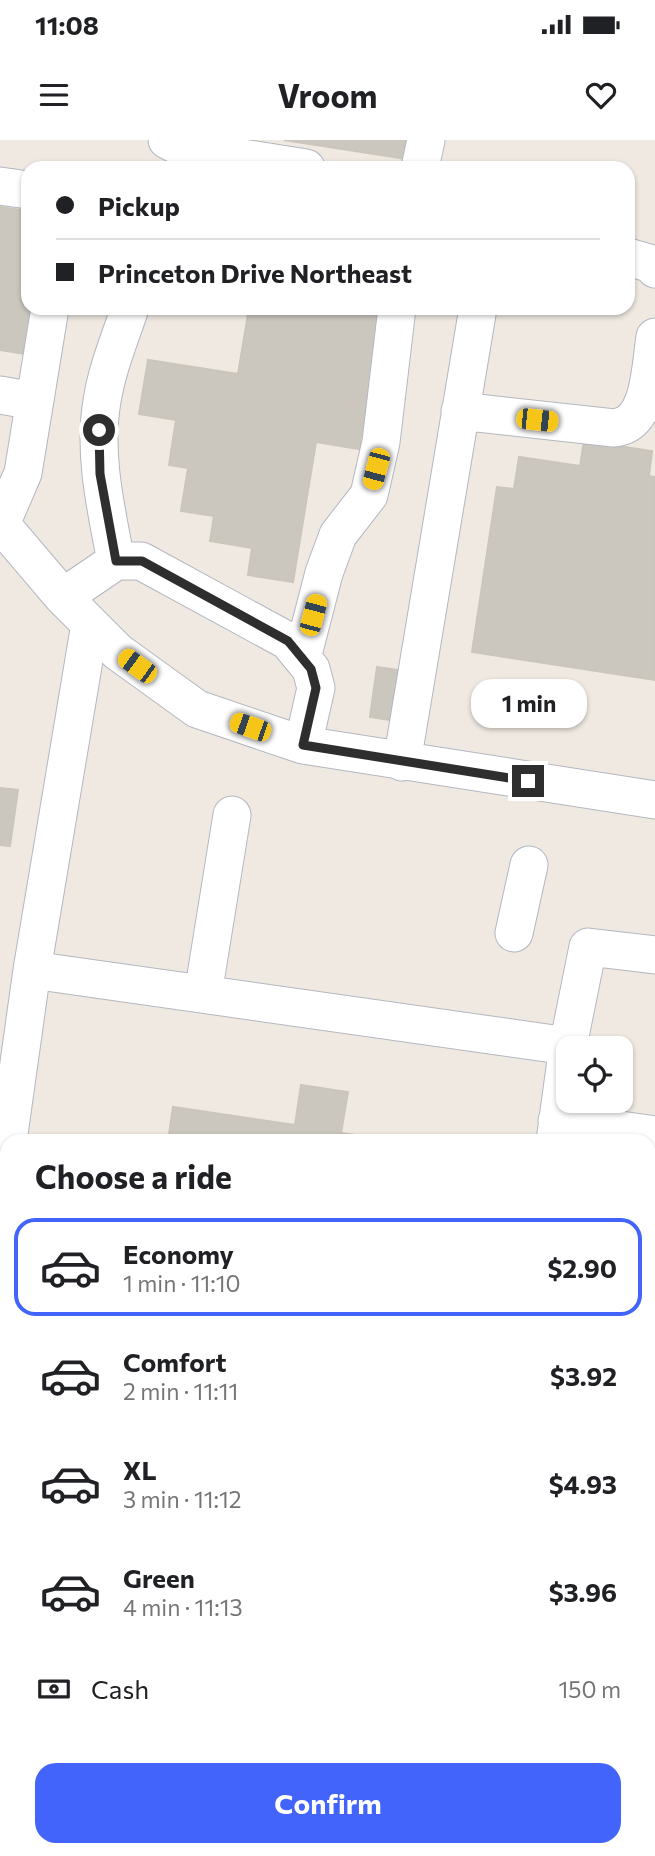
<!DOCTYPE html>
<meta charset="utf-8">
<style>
body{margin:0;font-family:Commissioner,sans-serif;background:#f6f6f6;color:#202124;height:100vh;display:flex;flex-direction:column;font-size:26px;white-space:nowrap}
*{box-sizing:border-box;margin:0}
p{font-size:23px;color:#757577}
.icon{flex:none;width:38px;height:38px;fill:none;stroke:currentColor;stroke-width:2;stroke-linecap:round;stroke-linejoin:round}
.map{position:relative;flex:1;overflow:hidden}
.details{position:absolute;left:0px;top:994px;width:656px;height:723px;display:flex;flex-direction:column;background:#fff;border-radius:21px 21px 0 0;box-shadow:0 2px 5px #0004}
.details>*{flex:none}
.top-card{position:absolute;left:21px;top:21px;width:614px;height:154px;border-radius:21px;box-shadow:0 2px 5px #0004;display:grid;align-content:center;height:154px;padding:0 35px;background:#fff}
.buttons{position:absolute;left:556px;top:896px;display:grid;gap:14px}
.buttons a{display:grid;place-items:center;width:77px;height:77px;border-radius:14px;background:#fff;box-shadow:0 2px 5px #0004;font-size:35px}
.end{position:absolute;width:32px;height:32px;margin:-16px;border:9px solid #2e2e2e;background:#fff;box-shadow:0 0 0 4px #fff}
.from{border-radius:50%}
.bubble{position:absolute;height:49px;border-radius:21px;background:#fff;box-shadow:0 2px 5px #0004;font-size:23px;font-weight:700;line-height:49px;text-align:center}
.car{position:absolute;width:21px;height:42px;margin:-21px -10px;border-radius:9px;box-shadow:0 0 5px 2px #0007;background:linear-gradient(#f5c518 24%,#345 0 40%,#f5c518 0 76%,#345 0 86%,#f5c518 0)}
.top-card b{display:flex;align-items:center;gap:24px;height:66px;font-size:26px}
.top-card b+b{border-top:2px solid #e0e0e0}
.top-card i{width:18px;height:18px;background:#202124}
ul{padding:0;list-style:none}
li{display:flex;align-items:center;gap:21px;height:98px;margin:0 14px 10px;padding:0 21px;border:4px solid transparent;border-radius:21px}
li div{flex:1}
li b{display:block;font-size:26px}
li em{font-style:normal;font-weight:700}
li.selected{border-color:#4264fb}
li>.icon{width:63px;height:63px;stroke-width:1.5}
h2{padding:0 35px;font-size:32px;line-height:84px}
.pay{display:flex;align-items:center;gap:18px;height:77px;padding:0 35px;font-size:26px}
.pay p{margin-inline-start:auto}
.cta{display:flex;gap:14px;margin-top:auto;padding:14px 35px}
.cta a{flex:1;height:80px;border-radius:21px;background:#4264fb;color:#fff;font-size:28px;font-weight:700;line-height:80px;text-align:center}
.status{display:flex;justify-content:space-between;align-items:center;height:49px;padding:0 35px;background:#fff;direction:ltr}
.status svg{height:19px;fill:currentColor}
header{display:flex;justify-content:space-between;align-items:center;height:91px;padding:0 35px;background:#fff;font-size:32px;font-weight:700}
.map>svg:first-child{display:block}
</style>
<div class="status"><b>11:08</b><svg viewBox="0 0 49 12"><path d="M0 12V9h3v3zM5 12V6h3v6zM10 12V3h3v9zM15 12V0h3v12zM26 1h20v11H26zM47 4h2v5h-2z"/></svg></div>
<header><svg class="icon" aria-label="menu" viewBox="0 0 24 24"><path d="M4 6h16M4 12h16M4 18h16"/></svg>Vroom<svg class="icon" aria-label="heart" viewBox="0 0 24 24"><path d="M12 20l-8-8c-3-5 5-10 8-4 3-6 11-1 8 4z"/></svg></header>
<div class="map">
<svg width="655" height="1716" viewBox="0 0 655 1716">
<rect width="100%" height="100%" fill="#efe9e1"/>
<path fill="#cbc7bf" stroke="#cbc5ba" stroke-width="2" d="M284,0H410L407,19Z
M0,67L28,71V168H39L32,215L0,210Z
M249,168H337L381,175L359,309L316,302L293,442L248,435L252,408L210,401L214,376L181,371L188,328L169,325L176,280L139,274L148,220L238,234Z
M584,301L652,311L649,336L655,337V540L472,512L497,347L514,349L519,317L580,326Z
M377,527L398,530L391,580L370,577Z
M0,648L18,650L10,706L0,705Z
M301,945L348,952L341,993L397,1001H168L173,967L295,985Z
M0,1203L7,1204V1273L0,1272Z
M25,1710H166L165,1716H24Z
M243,1710H323L322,1716H242Z
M399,1710H577L576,1716H398Z"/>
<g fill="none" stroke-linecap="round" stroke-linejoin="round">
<g stroke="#b4b7c1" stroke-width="39">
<path id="minor" d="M167,0L185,9L306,28
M420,28L426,0
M0,46L28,50
M628,117L652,124L655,129
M0,255L34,261
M460,271L614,288C651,285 650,226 655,197
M0,383L63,457L118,512L197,569L303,605L655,660
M1,384L23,333L50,168
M116,421C106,369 93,314 102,261C107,229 120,198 130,168
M63,457L116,421H141L288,501L311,529L316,548L303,605
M90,484L32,830L568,906L555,1001
M302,518L324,433L338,395L369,355L381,302L397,168
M402,622L478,168
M514,793L529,725
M203,854L232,675
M568,906L588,807L655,815
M557,981L655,995
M8,1001L32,830
M0,1055L7,1006
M0,1162L7,1163
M0,1317H7
M649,1413L655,1414
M0,1478L7,1479
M649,1575L655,1576
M649,1675L655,1676
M360,1716V1710"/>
</g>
<use href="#minor" stroke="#fff" stroke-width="37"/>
</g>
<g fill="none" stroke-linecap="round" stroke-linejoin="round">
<path stroke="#2e2e2e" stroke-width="9" d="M99,290L100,334L116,421H142L288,501L311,529L316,548L303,605L528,641"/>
</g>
</svg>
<div class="buttons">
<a><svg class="icon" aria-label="locate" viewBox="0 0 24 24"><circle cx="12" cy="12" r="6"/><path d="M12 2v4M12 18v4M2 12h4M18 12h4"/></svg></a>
</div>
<i class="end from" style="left:99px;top:290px"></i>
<i class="end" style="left:528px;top:641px"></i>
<div class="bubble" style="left:471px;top:539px;width:116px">1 min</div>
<i class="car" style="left:537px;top:280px;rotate:96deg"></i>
<i class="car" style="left:376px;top:329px;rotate:195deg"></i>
<i class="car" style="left:313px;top:475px;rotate:15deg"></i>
<i class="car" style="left:137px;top:526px;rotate:306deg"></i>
<i class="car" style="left:250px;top:587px;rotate:289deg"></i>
<div class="top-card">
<b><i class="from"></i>Pickup</b>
<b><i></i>Princeton Drive Northeast</b>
</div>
<section class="details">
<h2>Choose a ride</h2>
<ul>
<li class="selected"><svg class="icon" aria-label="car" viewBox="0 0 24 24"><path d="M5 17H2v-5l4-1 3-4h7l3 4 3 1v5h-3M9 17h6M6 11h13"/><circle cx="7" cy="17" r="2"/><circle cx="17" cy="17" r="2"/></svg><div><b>Economy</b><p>1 min · 11:10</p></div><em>$2.90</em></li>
<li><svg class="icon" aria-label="car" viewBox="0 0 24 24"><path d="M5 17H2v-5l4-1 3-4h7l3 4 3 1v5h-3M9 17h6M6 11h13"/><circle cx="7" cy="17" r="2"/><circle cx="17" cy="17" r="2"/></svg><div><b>Comfort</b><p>2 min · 11:11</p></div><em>$3.92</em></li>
<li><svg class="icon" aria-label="car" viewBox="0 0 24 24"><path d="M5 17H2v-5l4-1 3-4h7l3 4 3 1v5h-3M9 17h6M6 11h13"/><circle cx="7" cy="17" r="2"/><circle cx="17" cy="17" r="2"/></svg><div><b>XL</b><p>3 min · 11:12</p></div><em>$4.93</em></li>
<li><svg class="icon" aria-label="car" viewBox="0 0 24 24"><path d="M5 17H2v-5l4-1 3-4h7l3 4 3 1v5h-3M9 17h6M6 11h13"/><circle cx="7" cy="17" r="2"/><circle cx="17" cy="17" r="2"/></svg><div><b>Green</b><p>4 min · 11:13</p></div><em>$3.96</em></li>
</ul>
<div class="pay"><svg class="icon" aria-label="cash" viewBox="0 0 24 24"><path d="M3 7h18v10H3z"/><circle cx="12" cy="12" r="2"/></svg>Cash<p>150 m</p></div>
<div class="cta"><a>Confirm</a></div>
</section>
</div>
